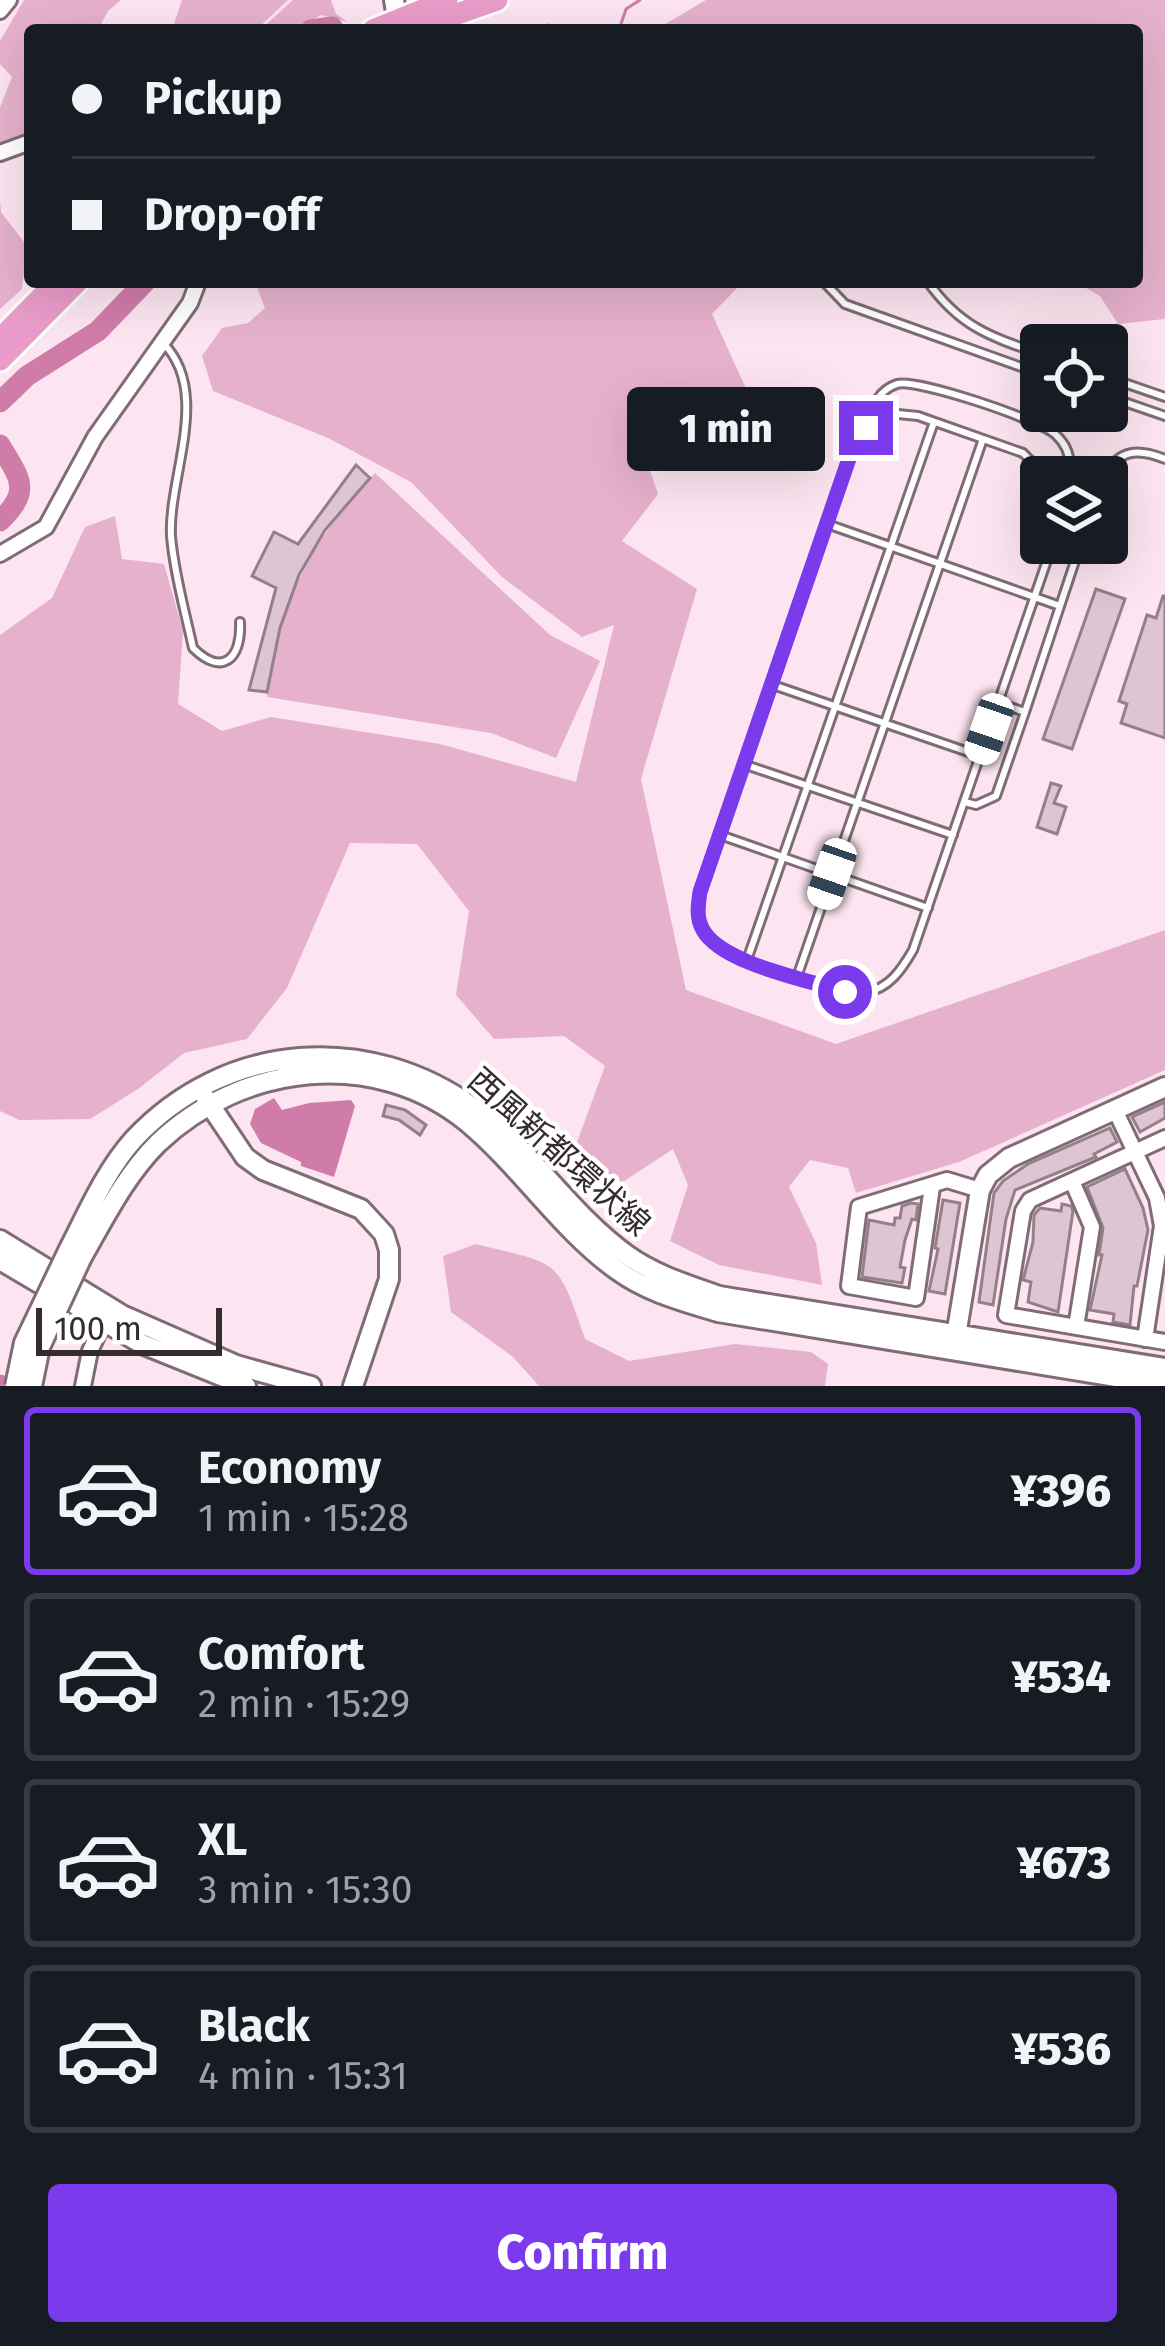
<!DOCTYPE html>
<meta charset="utf-8">
<style>
body{margin:0;font-family:"Fira Sans","Noto Sans JP",sans-serif;background:#242831;color:#f1f3f6;height:100vh;display:flex;flex-direction:column;font-size:45px;white-space:nowrap}
*{box-sizing:border-box;margin:0}
p{font-size:39px;color:#9ea1a6}
.icon{flex:none;width:66px;height:66px;fill:none;stroke:currentColor;stroke-width:2;stroke-linecap:round;stroke-linejoin:round}
.map{position:relative;height:1386px;overflow:hidden}
.sheet{display:flex;flex-direction:column;background:#171b24;flex:1}
.sheet>*{flex:none}
.hud{position:absolute;left:24px;top:24px;width:1119px;height:264px;border-radius:12px;box-shadow:0 12px 48px #0002;display:grid;align-content:center;height:264px;padding:0 48px;background:#171b24}
.controls{position:absolute;left:1020px;top:324px;display:grid;gap:24px}
.controls a{display:grid;place-items:center;width:108px;height:108px;border-radius:12px;background:#171b24;box-shadow:0 12px 48px #0002;font-size:60px}
.scale{position:absolute;left:36px;bottom:30px;width:186px;box-sizing:border-box;padding-left:12px;border:6px solid #352c30;border-top:0;font-size:33px;line-height:42px;white-space:nowrap;color:#352c30;-webkit-text-stroke:9px #fff;paint-order:stroke}
.end{position:absolute;width:54px;height:54px;margin:-27px;border:15px solid #7c3aed;background:#fff;box-shadow:0 0 0 6px #fff}
.from{border-radius:50%}
.bubble{position:absolute;height:84px;border-radius:12px;background:#171b24;box-shadow:0 12px 48px #0002;font-size:39px;font-weight:800;line-height:84px;text-align:center}
.car{position:absolute;width:36px;height:72px;margin:-36px -18px;border-radius:15px;box-shadow:0 0 9px 3px #0007;background:linear-gradient(#fff 24%,#345 0 40%,#fff 0 76%,#345 0 86%,#fff 0)}
.hud b{display:flex;align-items:center;gap:42px;height:114px;font-size:45px}
.hud b+b{border-top:3px solid #363941}
.hud i{width:30px;height:30px;background:#f1f3f6}
ul{padding:21px 0 0;list-style:none}
li{display:flex;align-items:center;gap:36px;height:168px;margin:0 24px 18px;padding:0 24px;border:6px solid #363941;border-radius:12px}
li div{flex:1}
li b{display:block;font-size:45px}
li em{font-style:normal;font-weight:800}
li.on{border-color:#7c3aed}
li>.icon{width:108px;height:108px;stroke-width:1.5}
.action{display:flex;gap:24px;margin-top:auto;padding:24px 48px}
.action a{flex:1;height:138px;border-radius:12px;background:#7c3aed;color:#fff;font-size:48px;font-weight:800;line-height:138px;text-align:center}
.map>svg:first-child{display:block}
</style>
<div class="map">
<svg width="1165" height="1386" viewBox="0 0 1165 1386">
<rect width="100%" height="100%" fill="#fce5f0"/>
<path fill="#e6b1cc" d="M24,0H121L108,11L98,30H30V135L0,146V107L12,77L0,64V41Z
M182,0H288L256,30H164L173,27Z
M293,0H331L336,14L348,22L321,15L295,30H260Z
M706,0H1165V319L1118,324L1100,296L1076,282H1137V30H655Z
M0,200L1,212L27,246L22,289L0,309Z
M255,282H743L712,314L754,406L739,437L639,438L658,494L622,541L697,589L641,779L686,990L836,1044L1165,930V1070L959,1162L856,1193L848,1168L810,1160L789,1187L816,1243L822,1285L719,1265L670,1241L688,1185L673,1149L603,1195L573,1153L605,1066L564,1036L494,1039L456,995L469,911L417,844L350,843L287,988L247,1039L184,1053L138,1089L90,1119L19,1120L0,1111V635L52,598L85,527L115,516L122,559L164,564L183,631L178,704L222,731L271,717L440,744L576,782L614,625L582,637L502,577L411,482L328,438L213,391L202,356L222,328L248,323L265,308Z
M375,473L550,635L600,661L556,758L491,733L267,697C281,602 308,543 375,473Z
M476,1244C559,1265 557,1256 585,1339L629,1361L735,1344L811,1352L828,1364L825,1386H539L513,1357L451,1312L443,1256Z"/>
<path fill="#cf7ca9" d="M274,1098L282,1110L309,1103L351,1100L355,1106L334,1177L301,1166V1162L261,1143L250,1124L255,1109Z"/>
<g fill="none" stroke-linecap="round" stroke-linejoin="round">
<path stroke="#cf7ca9" stroke-width="3" d="M538,30L547,25L562,30
M619,30L626,9L640,0"/>
<path stroke="#cf7ca9" stroke-width="21" d="M311,30L332,27
M0,402L27,376L98,331L145,282
M0,445C20,479 32,490 0,521
M0,1385L1,1386"/>
</g>
<path fill="#ddc6d1" stroke="#95808a" stroke-width="3" d="M356,465L370,478L325,530L299,575L280,628L267,692L249,690L276,588L252,576L274,532L298,544Z
M1096,589L1125,599L1072,749L1043,739Z
M1163,596H1165V738L1121,723L1127,704L1119,701L1147,615L1156,618Z
M1051,783L1061,786L1054,803L1066,807L1057,834L1037,827Z
M1165,1102V1118L1140,1132L1132,1117Z
M386,1105L405,1110L426,1125L420,1135L399,1120L383,1116Z
M1110,1128L1117,1142L1094,1154L1096,1157L1015,1190L1006,1219L993,1305L979,1302L994,1193L1003,1181L1028,1164Z
M1125,1169L1143,1208L1148,1230L1137,1286H1134L1130,1325L1113,1322L1114,1314L1090,1310L1102,1255H1099L1103,1228L1087,1187Z
M943,1200L960,1203L945,1294L929,1291L938,1249L935,1248Z
M911,1203L918,1204L916,1220L912,1219L905,1240L900,1267L905,1268L902,1283L862,1277L869,1220L894,1225L895,1218H900L902,1206Z
M1062,1204L1071,1206L1073,1211L1058,1312L1028,1302L1031,1282L1023,1280L1033,1242L1034,1215L1040,1208L1061,1211Z"/>
<g fill="none" stroke-linecap="round" stroke-linejoin="round">
<g stroke="#806c76" stroke-width="12">
<path id="lane" d="M824,282L845,304L1041,374
M928,282C960,327 991,337 1041,354
M163,343C212,392 168,477 171,536C174,573 185,611 193,648C222,677 242,659 240,622
M1107,377L1165,397
M1107,396L1165,416
M865,428C872,410 876,391 897,384C916,378 1041,420 1056,435C1069,447 1072,461 1068,477
M1047,477L1023,453L918,416L898,414L881,418L865,428L853,447L699,892C698,909 697,923 708,937C726,959 836,997 866,992C889,989 902,969 913,950L1053,543
M1103,477C1119,449 1138,448 1165,459
M827,524L1060,606L1081,543
M773,685L980,756
M998,703L1025,712L1060,606
M746,765L953,835
M965,802L976,805L996,796L1025,712
M720,835L928,908
M747,960L934,422
M797,977L983,439"/>
</g>
<g stroke="#806c76" stroke-width="20">
<path id="street" d="M0,11L9,0
M0,153L30,142
M0,554L46,527L95,437L190,303L198,282
M1115,1110L1157,1198L1162,1226L1145,1339
M1165,1138L1030,1200L1023,1211L1006,1315L1165,1342
M1072,1181L1092,1227L1076,1327
M932,1187L916,1298L849,1286L859,1207L947,1180L980,1190
M83,1386L90,1351L104,1321"/>
</g>
<g stroke="#806c76" stroke-width="24">
<path id="secondary" d="M394,0L399,30
M206,1099L245,1157L263,1170L361,1209L384,1234L389,1250V1279L353,1386
M0,1240L122,1315L236,1365L311,1386
M69,1249C88,1212 106,1170 134,1139C226,1041 369,1031 475,1109C532,1151 570,1214 627,1255C655,1275 688,1285 719,1296L1165,1368
M82,1257C105,1217 125,1176 158,1143C242,1063 375,1047 467,1122C521,1167 560,1229 617,1270C647,1292 682,1301 718,1312L1165,1385
M0,1260L142,1344L246,1386
M954,1348L980,1190L988,1175L1009,1158L1165,1087"/>
</g>
<g stroke="#fff" stroke-width="27">
<path id="primary" d="M373,30L447,0
M411,30L497,0
M0,339L56,282
M0,360L77,282"/>
</g>
<use href="#lane" stroke="#fff" stroke-width="6"/>
<use href="#street" stroke="#fff" stroke-width="14"/>
<use href="#secondary" stroke="#fff" stroke-width="18"/>
<use href="#primary" stroke="#e99cc9" stroke-width="21"/>
<g stroke="#806c76" stroke-width="24" stroke-linecap="butt">
<path id="secondary-bridge" d="M15,1386L24,1343L69,1249
M32,1386L40,1347L82,1257"/>
</g>
<use href="#secondary-bridge" stroke="#fff" stroke-width="18"/>
</g>
<g fill="none" stroke-linecap="round" stroke-linejoin="round">
<path stroke="#7c3aed" stroke-width="15" d="M845,992C809,980 722,964 703,930C696,918 698,906 700,892L853,447L866,428"/>
</g>
<g text-anchor="middle" dominant-baseline="central" stroke-width="9" stroke-linejoin="round" paint-order="stroke">
<g font-size="33" fill="#352c30" stroke="#fff">
<text transform="translate(559 1152) rotate(42)">西風新都環状線</text>
</g>
</g>
</svg>
<div class="controls">
<a><svg class="icon" aria-label="locate" viewBox="0 0 24 24"><circle cx="12" cy="12" r="6"/><path d="M12 2v4M12 18v4M2 12h4M18 12h4"/></svg></a>
<a><svg class="icon" aria-label="layers" viewBox="0 0 24 24"><path d="M12 4l9 5-9 5-9-5zM3 14l9 5 9-5"/></svg></a>
</div>
<div class="scale">100 m</div>
<i class="end from" style="left:845px;top:992px"></i>
<i class="end" style="left:866px;top:428px"></i>
<div class="bubble" style="left:627px;top:387px;width:198px">1 min</div>
<i class="car" style="left:989px;top:729px;rotate:199deg"></i>
<i class="car" style="left:832px;top:874px;rotate:199deg"></i>
<div class="hud">
<b><i class="from"></i>Pickup</b>
<b><i></i>Drop-off</b>
</div>
</div>
<section class="sheet">
<ul>
<li class="on"><svg class="icon" aria-label="car" viewBox="0 0 24 24"><path d="M5 17H2v-5l4-1 3-4h7l3 4 3 1v5h-3M9 17h6M6 11h13"/><circle cx="7" cy="17" r="2"/><circle cx="17" cy="17" r="2"/></svg><div><b>Economy</b><p>1 min · 15:28</p></div><em>¥396</em></li>
<li><svg class="icon" aria-label="car" viewBox="0 0 24 24"><path d="M5 17H2v-5l4-1 3-4h7l3 4 3 1v5h-3M9 17h6M6 11h13"/><circle cx="7" cy="17" r="2"/><circle cx="17" cy="17" r="2"/></svg><div><b>Comfort</b><p>2 min · 15:29</p></div><em>¥534</em></li>
<li><svg class="icon" aria-label="car" viewBox="0 0 24 24"><path d="M5 17H2v-5l4-1 3-4h7l3 4 3 1v5h-3M9 17h6M6 11h13"/><circle cx="7" cy="17" r="2"/><circle cx="17" cy="17" r="2"/></svg><div><b>XL</b><p>3 min · 15:30</p></div><em>¥673</em></li>
<li><svg class="icon" aria-label="car" viewBox="0 0 24 24"><path d="M5 17H2v-5l4-1 3-4h7l3 4 3 1v5h-3M9 17h6M6 11h13"/><circle cx="7" cy="17" r="2"/><circle cx="17" cy="17" r="2"/></svg><div><b>Black</b><p>4 min · 15:31</p></div><em>¥536</em></li>
</ul>
<div class="action"><a>Confirm</a></div>
</section>
